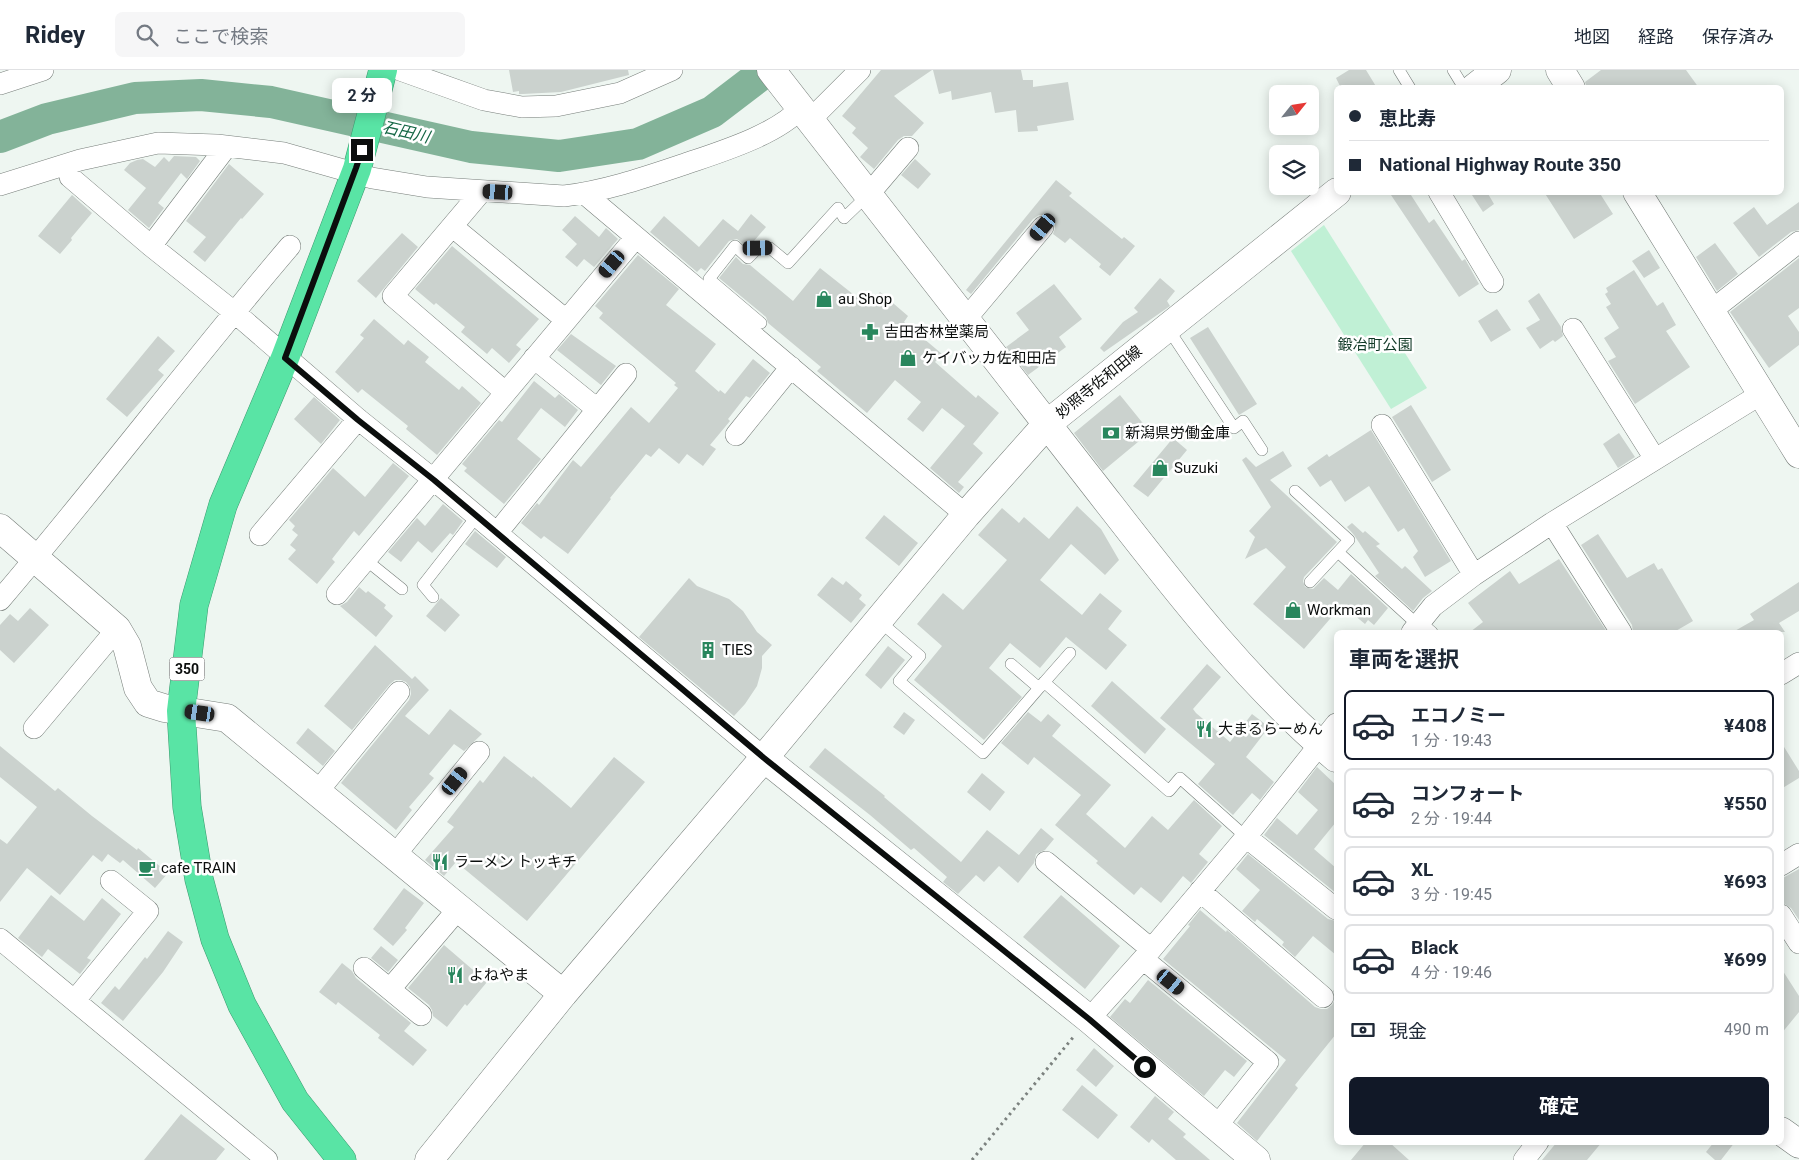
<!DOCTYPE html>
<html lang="ja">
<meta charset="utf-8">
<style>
body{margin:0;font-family:Roboto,"Noto Sans JP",sans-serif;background:#f6f6f7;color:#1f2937;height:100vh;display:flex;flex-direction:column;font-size:19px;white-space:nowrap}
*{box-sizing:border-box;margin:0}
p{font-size:16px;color:#747a83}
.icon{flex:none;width:28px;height:28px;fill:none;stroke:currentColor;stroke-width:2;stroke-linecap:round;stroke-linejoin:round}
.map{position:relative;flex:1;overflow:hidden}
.drawer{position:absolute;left:1334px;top:560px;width:450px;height:515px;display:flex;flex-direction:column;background:#fff;border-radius:8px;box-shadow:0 2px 12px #0003}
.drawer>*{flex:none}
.top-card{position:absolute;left:1334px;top:15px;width:450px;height:110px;border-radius:8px;box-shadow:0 2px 12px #0003;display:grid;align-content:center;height:110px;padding:0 15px;background:#fff}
.needle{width:32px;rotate:60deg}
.tools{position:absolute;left:1269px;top:15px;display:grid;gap:10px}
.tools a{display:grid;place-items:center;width:50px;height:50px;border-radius:8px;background:#fff;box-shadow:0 2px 12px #0003;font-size:25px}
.end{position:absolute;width:22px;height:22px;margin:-11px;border:6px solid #0b0e0d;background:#fff;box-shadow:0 0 0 2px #fff}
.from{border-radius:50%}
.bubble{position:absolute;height:35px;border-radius:8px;background:#fff;box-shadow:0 2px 12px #0003;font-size:16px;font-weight:700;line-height:35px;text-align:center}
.car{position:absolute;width:15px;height:30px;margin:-15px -8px;border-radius:6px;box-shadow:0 0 4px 1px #0007;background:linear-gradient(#222 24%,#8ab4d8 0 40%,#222 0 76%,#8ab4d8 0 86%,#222 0)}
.top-card b{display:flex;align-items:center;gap:18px;height:48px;font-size:19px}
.top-card b+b{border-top:1px solid #e0e1e3}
.top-card i{width:12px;height:12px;background:#1f2937}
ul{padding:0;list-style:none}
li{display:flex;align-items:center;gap:15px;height:70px;margin:0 10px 8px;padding:0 5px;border:2px solid #e0e1e3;border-radius:8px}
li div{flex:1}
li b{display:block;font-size:19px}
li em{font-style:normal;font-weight:700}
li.active{border-color:#111827}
li>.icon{width:45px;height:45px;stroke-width:1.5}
h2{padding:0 15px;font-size:22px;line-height:60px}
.pay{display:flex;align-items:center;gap:12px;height:55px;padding:0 15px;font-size:19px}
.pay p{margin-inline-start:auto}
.button{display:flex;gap:10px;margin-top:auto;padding:10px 15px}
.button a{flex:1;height:58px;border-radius:8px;background:#111827;color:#fff;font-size:20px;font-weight:700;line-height:58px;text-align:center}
header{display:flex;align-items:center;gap:30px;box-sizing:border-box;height:70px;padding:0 25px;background:#fff;border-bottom:1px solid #e0e1e3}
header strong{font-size:24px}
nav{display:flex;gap:28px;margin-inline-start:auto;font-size:18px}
.search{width:350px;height:45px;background:#f6f6f7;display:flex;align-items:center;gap:12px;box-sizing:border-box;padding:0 18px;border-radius:8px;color:#747a83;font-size:19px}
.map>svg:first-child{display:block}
</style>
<header>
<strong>Ridey</strong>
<div class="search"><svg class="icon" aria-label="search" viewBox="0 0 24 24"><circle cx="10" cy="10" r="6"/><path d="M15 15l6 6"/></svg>ここで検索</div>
<nav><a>地図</a><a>経路</a><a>保存済み</a></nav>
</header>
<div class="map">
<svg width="1799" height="1090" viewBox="0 0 1799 1090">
<rect width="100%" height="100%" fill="#eef6f1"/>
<path fill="#c0f0d5" d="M1324,155L1427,318L1391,339L1291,181Z"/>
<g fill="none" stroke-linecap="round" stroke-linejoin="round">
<path stroke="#83b399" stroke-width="32" d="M0,67L47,49L135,28L201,25L271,32L471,77L559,86L638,74L712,42L767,0"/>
</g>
<path fill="#cbd2ce" d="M509,0H628L629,5L561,22L523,24H519V21L513,22Z
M881,0H932L894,26L924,53L912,66H904L898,70L874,99L860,87L868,78L852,63L856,58L842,46Z
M933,0H1021L1023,10H1033V17L1068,12L1074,50L1037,56L1038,61L1018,62L1016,40L995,43L991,22L952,30L951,21L939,24Z
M1349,0H1366L1377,18H1341L1336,8Z
M1601,0H1686L1699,18H1587L1585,12Z
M174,86L196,87L200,91L187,109L181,103L158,133L164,138L149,158L128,140L146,118L124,100L130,93L137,90L143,89L155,97L164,87L169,92Z
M915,89L931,104L918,119L901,105Z
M229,94L264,124L242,149L241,148L205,192L193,182L206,167L186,151Z
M1056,110L1072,123L1069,126L1122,169L1124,167L1135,176L1110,206L1099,197L1101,194L1070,168L1065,173L1053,164L1055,159V153L1051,148L1046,145H1039L1033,149L971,224L966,220Z
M1389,122H1409L1429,153L1434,149L1462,191L1465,189L1479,214L1459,227Z
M1470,122H1487L1494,134L1483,142Z
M1544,122H1599L1613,144L1574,169Z
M72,125L92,143L71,168L72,170L60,184L38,166Z
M1799,132V160L1791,162L1759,187L1733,153L1754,137L1767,155Z
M751,144L766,157L748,178L737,169L729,171L705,201L701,198L697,202L650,162L664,146L699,177L723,149L738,161Z
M575,146L599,167L606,158L618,169L594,197L584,189L577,197L565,187L577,174L562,160Z
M402,163L418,177L376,228L357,211Z
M1715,173L1738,204L1717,221L1696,187Z
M452,176L539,249L516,275L521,279L509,293L492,278L487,284L461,262L465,257L436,233L434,235L415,219Z
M1649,180L1660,198L1644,208L1632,191Z
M638,185L679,219L666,235L716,274L695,301L719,322L720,320L725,324L753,289L770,303L750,328L746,326L728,349L730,351L710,375L716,379L703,396L687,384L679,394L659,378L651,387L646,384L610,428L611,429L568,484L544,466L541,469L521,453L537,433L539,435L573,390L581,397L631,337L649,353L678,318L674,315L676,313L599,248L603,243L595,236Z
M736,187L743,194L750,195L793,231L820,198L868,236L880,222L908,246L904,252L942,284L935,292L976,328L978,325L999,343L973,374L983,383L958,412L964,417L959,423L930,398L965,356L942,338L923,362L907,349L921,332L895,310L867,343L817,301L821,297L768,253L766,247L719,208Z
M1799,188V238L1788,246L1799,262V275L1769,298L1730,242Z
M1634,200L1657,236L1663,232L1676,255L1666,261L1690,297L1635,334L1608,291L1616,287L1604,268L1619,258L1606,237L1611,234L1605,224L1608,222L1606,218Z
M1160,208L1175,221L1167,231L1170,236L1104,282L1100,278L1123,252L1138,242L1134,238Z
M1054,214L1082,249L1059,267L1066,277L1028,305L1006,277L1029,260L1016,243Z
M1539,223L1561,257L1563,266L1555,272L1553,270L1540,279L1526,258L1540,250L1528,231Z
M1497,239L1511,260L1491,272L1478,251Z
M374,249L404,275L408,270L429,287L425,292L459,320L462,316L481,333L437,385L406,359L408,356L362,319L358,323L335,302L364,268L360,265Z
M1208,257L1257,334L1239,345L1190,268Z
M571,264L616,296L601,315L557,280Z
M158,266L175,281L158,300L164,305L127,347L106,329Z
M534,311L555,328L559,324L578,340L565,357L541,338L517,369L541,389L504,434L464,401L467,398L462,394L499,350L502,352Z
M1120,325L1150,362L1103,401L1074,363Z
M314,327L340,350L321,374L294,349Z
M1411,335L1451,400L1432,412L1392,347Z
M1371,360L1451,491L1425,507L1413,487L1418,481L1404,458L1398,462L1369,416L1345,432L1331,410L1320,417L1307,398L1327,384L1329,387Z
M1619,363L1635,387L1618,398L1603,374Z
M1173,368L1187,380L1148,427L1133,416Z
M1283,381L1292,396L1270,410L1337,472L1304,507L1303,511L1305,517L1313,519L1324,508L1338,520L1351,504L1388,538L1374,555L1368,550L1365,554L1342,535L1304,579L1253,534L1286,497L1266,478L1245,489L1255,467L1249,461L1271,437L1242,390L1246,387L1256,397Z
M393,393L409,406L359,466L354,461L332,489L335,492L317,514L288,489L296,480L290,475L298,465L292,460L295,456L289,450L333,398L365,427Z
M443,434L463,451L453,465L450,463L432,483L418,471L401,492L388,482L417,448L425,456Z
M1077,436L1101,459L1119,490L1105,505L1071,474L1040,510L1082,545L1100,523L1122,541L1108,559L1127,575L1106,600L1066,567L1040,598L1010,573L989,598L1022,627L984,670L914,610L942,576L917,554L943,523L963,540L1007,490L978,465L1002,438L1019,453L1024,447L1049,469Z
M884,445L918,473L899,496L865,468Z
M1352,453L1363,463L1365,461L1380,474L1376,476L1402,499L1405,496L1432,521L1423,528L1413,541L1375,506L1379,503L1354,465L1347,457Z
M475,461L506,487L497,498L465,474Z
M1598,464L1627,508L1654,493L1658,500L1662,498L1693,551L1674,562H1633L1632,555L1581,475Z
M1559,489L1607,562H1470L1483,552L1468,533L1510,501L1519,514Z
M832,507L843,515L846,511L862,525L859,529L866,535L851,553L817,525Z
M689,508L697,516L729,529L743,541L757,562L772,575L762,586V598L757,616L745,634L734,646L639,567Z
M1799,512V541L1779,553L1785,562H1733L1754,550L1750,544Z
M359,517L366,523L368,521L386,535L384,538L393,546L376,567L340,536L347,532Z
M441,528L460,545L445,562L426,546Z
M30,538L49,555L14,593L0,580V555L10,544L18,551Z
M375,575L412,609L415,606L429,620L405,646L429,665L450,639L482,664L464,681L454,674L429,704L434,708L409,737L412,740L396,760L341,713L409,630L411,624L410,617L406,612L401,610H395L390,614L352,660L324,636Z
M888,576L905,590L881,619L865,605Z
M1207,594L1221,607L1193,639L1196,643L1230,672L1252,644L1269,657L1246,687L1274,712L1260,730L1252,723L1233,745L1198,714L1215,694L1160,648Z
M1112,611L1166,659L1145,684L1091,636Z
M904,642L915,650L904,665L893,657Z
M1028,642L1041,652L1048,644L1061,655L1052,666L1111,715L1086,744L1125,778L1152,746L1168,760L1194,730L1222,756L1199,784L1208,792L1191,813L1183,806L1161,833L1141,817L1134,825L1096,793L1098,791L1055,755L1081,725L1034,687L1028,695L1001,673Z
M308,658L335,681L323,696L296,673Z
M1781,672L1799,701V708L1781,719Z
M0,676L55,721L58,718L92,746L137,780L138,778L168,803L155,818L123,790L120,793L108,784L102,792L93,785L60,825L27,798L0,832V769L7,774L37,737L0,707Z
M825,678L885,726L884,727L961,792L987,760L1019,785L1041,758L1054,769L1045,780L1036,784L1034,793L1018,813L999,796L984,812L976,805L958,824L943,812L947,807L914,778L911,780L870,745L809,697Z
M504,686L532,708L533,706L571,738L614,687L645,712L527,851L456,792L444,806L425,790L454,757L447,752L480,710L483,713Z
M1317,697L1336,715V752L1314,779L1336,798V823L1264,765L1277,748L1297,765L1318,740L1298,722Z
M982,703L1005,722L990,741L967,722Z
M1248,784L1328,849L1336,851V885L1313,866L1295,887L1282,875L1284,872L1257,849L1255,852L1242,841L1260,820L1236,799Z
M1799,799V850L1791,838L1783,833L1781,830V809Z
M404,818L424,833L405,858L407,860L393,876L373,859Z
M51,825L84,851L102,828L121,844L87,888L91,890L80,904L48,879L42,887L18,868Z
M1061,825L1120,876L1085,919L1023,867Z
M1200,840L1226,862L1227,860L1315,937L1321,939H1327L1332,935L1335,929L1333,921L1336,917V964L1295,1015L1298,1018L1257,1071L1237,1053L1286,990L1163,889L1190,856L1188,855Z
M168,861L183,872L163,902L123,951L101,933L115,916L119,920L145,887L147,889Z
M444,875L487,912L467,936L465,934L447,957L433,946L432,940L429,935L408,918Z
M381,876L398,890L388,902L371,888Z
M342,893L352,901L356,908L411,953L404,961L427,980L413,996L378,968L380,965L338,932L336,935L319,922Z
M1781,898L1799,926V942L1781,964Z
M1148,910L1247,991L1234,1007L1225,1000L1204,1026L1110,947L1125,929L1130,933Z
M1094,978L1114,996L1096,1017L1076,1000Z
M1082,1015L1118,1045L1098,1069L1062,1040Z
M1155,1026L1174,1042L1168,1049L1186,1064L1183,1067L1210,1090H1176L1152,1069L1149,1073L1130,1057Z
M181,1044L225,1079L216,1090H144Z
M1366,1072H1389L1409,1090H1351Z
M1557,1072H1602L1587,1090H1542Z
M1714,1072H1735L1721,1090H1715L1706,1082Z"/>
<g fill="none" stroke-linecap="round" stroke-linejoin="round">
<g stroke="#777e7a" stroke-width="12">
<path id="lane" d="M1399,0L1410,18
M1453,0L1464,18
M761,253L709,209L735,176L748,188L758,178H770L788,193L838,138L844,148L868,125
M1167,257L1234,358L1243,351L1262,380
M1295,421L1349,470L1310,512
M1338,482L1418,555
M366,490L402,519
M433,527L423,515L477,446
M878,550L920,586L899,611L983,683L1039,618L1011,594
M1420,552L1432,562
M1044,612L1169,721L1180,708L1246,767
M1040,617L1070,583"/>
</g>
<g stroke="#777e7a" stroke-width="22">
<path id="street" d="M400,0L484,30L522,37L556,36L620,23L672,0
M0,14L43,0
M810,50L860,0
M70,107L151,176L234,242L358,349L434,410L764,688
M0,115L80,90L158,73L217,75L284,83L372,108L427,117L564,126C606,121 646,107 685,94C720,82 776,65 801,38
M481,122L393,226L505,322
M1439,122L1493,212
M585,124L966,445
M868,125L908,78
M453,157L566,250
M151,176L227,76
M1711,241L1799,172
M965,250L1043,157
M1573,259L1655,389
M534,288L597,339
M1382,355L1474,505
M736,365L791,297
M1552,453L1621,562
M497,463L626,304
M260,465L358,349
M337,524L636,167
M0,530C99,414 191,292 290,176
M1412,562L1433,536L1474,505L1552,453L1761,324
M1781,604L1799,593
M34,658L117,559
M318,721L399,622
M1246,767L1336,839
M395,785L479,682
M1046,792L1151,879
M1781,795L1799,784
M1200,821L1323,927
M1781,845L1799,873
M0,869L267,1090
M1143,889L1268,992L1216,1057
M364,898L421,945
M390,919L459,838
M75,930L148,841L111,811
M1089,949L1143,889L1246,767L1336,654
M1524,1090L1538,1072"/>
</g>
<g stroke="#777e7a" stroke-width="29">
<path id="secondary" d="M771,0C874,134 978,267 1082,399C1161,500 1238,605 1336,688
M1560,0L1571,18
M1474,18L1497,0
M1637,122L1799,384
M0,458L117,559L127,576L138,618L148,633L164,638L227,648L563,924
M764,688L1089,949L1256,1090
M1781,1061L1799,1074
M429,1090L563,924L764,688L966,445L1047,354L1337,122"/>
</g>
<g stroke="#3e9970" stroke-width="29">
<path id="highway" d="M342,1090L295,1031L242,935L215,869L199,809L187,737L181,641L194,535L223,435L285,288L357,99L383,0"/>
</g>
<path stroke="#7b817e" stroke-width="3" stroke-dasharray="2.5 4" stroke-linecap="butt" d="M972,1090L1075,965"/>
<use href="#lane" stroke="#fff" stroke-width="11"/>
<use href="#street" stroke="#fff" stroke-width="21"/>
<use href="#secondary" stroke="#fff" stroke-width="28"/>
<use href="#highway" stroke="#59e4a5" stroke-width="28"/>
</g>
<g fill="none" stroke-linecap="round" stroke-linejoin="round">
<path stroke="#0b0e0d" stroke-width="6" d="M362,80L356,98L285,288L358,350L434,410L764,688L1089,949L1145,997"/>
</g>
<defs>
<g id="shop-bare" transform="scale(1.35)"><path d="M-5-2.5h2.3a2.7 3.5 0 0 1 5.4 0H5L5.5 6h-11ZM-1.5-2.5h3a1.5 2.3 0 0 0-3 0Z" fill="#29865d" stroke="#fff" stroke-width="2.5" paint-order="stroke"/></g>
<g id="pharmacy-bare" transform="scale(1.35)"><path d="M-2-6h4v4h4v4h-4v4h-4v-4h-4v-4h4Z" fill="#29865d" stroke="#fff" stroke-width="2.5" paint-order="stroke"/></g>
<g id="bank-bare" transform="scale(1.35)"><path d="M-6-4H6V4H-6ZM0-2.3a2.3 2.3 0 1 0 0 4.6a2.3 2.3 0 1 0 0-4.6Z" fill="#29865d" stroke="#fff" stroke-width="2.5" paint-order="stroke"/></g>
<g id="building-bare" transform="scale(1.35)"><path d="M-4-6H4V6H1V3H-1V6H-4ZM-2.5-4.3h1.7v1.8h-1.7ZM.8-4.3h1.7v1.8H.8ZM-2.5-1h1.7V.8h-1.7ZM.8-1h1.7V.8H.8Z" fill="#29865d" stroke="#fff" stroke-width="2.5" paint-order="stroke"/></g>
<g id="restaurant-bare" transform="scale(1.35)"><path d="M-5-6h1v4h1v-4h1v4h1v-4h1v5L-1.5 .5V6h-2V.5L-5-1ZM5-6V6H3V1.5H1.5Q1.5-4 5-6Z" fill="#29865d" stroke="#fff" stroke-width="2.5" paint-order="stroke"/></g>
<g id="cafe-bare" transform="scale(1.35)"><path d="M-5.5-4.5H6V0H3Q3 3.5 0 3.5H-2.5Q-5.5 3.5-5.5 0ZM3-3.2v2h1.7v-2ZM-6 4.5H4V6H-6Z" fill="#29865d" stroke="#fff" stroke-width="2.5" paint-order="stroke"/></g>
</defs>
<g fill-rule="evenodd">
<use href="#shop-bare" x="824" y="229"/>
<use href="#pharmacy-bare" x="870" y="262"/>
<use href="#shop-bare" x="908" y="288"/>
<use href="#bank-bare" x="1111" y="363"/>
<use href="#shop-bare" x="1160" y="398"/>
<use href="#shop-bare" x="1293" y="540"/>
<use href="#building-bare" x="708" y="580"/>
<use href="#restaurant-bare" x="1204" y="659"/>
<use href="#restaurant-bare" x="440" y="792"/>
<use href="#cafe-bare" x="147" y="798"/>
<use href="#restaurant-bare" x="455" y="905"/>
</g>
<g text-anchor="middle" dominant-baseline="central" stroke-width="5" stroke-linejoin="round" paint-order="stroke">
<rect fill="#fff" stroke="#545656" stroke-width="1" x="169.5" y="587.5" width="35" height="23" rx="4"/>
<g font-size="14" font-weight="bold" fill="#0b0e0d">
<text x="187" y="599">350</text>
</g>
<g font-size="15" fill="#0b0e0d" stroke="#fff" text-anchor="start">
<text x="838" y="229">au Shop</text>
<text x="884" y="262">吉田杏林堂薬局</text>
<text x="922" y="288">ケイバッカ佐和田店</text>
<text x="1125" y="363">新潟県労働金庫</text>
<text x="1174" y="398">Suzuki</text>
<text x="1307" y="540">Workman</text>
<text x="722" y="580">TIES</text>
<text x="1218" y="659">大まるらーめん</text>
<text x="454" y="792">ラーメン トッキチ</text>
<text x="161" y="798">cafe TRAIN</text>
<text x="469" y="905">よねやま</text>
</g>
<g font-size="15" fill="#0f3825" stroke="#fff">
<text x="1375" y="275">鍛冶町公園</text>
</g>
<g font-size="15" fill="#0b0e0d" stroke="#fff">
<text transform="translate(1099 312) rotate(-39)">妙照寺佐和田線</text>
</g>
<g font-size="16" font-style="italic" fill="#146644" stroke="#fff">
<text transform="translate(406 62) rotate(13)">石田川</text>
</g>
</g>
</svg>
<div class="tools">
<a><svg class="needle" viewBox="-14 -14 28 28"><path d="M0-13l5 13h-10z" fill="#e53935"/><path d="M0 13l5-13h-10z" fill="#747a83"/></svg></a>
<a><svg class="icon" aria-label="layers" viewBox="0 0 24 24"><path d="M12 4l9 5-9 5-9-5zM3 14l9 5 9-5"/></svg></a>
</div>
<i class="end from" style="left:1145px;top:997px"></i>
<i class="end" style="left:362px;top:80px"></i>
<div class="bubble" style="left:332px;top:8px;width:60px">2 分</div>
<i class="car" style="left:498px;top:122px;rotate:273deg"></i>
<i class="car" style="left:1043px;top:157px;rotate:220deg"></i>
<i class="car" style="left:758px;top:178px;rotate:89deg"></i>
<i class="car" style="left:612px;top:194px;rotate:220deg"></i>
<i class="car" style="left:200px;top:643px;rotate:278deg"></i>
<i class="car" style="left:455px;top:711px;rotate:39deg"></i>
<i class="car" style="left:1171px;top:912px;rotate:129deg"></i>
<div class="top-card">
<b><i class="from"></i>恵比寿</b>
<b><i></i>National Highway Route 350</b>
</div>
<section class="drawer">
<h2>車両を選択</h2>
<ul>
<li class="active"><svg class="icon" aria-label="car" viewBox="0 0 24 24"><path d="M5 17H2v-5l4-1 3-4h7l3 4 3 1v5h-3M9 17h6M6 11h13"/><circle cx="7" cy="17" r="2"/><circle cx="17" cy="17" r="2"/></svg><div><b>エコノミー</b><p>1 分 · 19:43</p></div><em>¥408</em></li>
<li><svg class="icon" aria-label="car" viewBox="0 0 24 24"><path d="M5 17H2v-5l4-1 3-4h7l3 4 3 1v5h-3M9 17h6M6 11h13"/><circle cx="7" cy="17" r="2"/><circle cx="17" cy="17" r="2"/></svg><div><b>コンフォート</b><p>2 分 · 19:44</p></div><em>¥550</em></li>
<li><svg class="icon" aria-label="car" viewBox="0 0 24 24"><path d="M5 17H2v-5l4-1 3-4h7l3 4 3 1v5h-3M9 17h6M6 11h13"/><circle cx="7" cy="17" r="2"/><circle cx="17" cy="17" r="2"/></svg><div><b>XL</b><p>3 分 · 19:45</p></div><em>¥693</em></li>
<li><svg class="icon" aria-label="car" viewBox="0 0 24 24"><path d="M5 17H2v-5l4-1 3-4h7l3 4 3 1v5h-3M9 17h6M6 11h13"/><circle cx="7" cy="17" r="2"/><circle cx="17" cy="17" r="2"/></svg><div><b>Black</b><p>4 分 · 19:46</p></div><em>¥699</em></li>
</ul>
<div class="pay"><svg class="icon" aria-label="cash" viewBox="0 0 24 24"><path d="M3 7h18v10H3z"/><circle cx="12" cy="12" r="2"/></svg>現金<p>490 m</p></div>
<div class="button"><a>確定</a></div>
</section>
</div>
